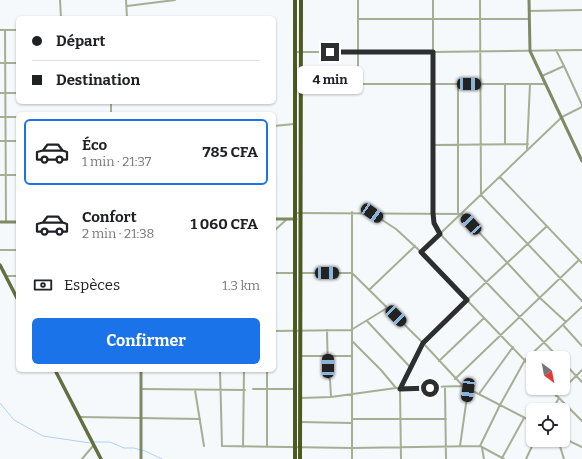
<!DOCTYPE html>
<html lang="fr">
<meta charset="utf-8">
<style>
body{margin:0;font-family:Bitter,serif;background:#f6f6f6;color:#202124;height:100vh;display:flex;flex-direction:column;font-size:15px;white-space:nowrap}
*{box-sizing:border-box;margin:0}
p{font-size:13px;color:#757577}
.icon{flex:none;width:22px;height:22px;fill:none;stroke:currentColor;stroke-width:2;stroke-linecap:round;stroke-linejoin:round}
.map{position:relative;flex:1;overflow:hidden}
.side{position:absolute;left:16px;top:112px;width:260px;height:260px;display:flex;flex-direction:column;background:#fff;border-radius:6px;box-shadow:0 1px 3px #0004}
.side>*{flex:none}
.guide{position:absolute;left:16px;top:16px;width:260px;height:88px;border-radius:6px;box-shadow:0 1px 3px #0004;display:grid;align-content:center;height:88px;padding:0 16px;background:#fff}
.needle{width:26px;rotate:148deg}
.fabs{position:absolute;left:526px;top:351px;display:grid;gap:8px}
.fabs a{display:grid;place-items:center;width:44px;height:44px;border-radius:6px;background:#fff;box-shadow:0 1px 3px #0004;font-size:20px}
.end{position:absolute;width:18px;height:18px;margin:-9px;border:5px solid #2d2e30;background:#fff;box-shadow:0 0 0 2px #fff}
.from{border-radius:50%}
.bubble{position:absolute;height:28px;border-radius:6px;background:#fff;box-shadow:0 1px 3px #0004;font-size:13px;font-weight:700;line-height:28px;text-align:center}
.car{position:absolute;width:12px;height:24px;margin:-12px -6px;border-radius:5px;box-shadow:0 0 3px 1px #0007;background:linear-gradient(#222 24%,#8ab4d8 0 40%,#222 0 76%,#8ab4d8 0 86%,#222 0)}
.guide b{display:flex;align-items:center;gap:14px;height:38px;font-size:15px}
.guide b+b{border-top:1px solid #e0e0e0}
.guide i{width:10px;height:10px;background:#202124}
ul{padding:7px 0 0;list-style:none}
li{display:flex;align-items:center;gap:12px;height:66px;margin:0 8px 6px;padding:0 8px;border:2px solid transparent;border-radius:6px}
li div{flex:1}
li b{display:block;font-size:15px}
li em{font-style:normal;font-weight:700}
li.on{border-color:#1a73e8}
li>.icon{width:36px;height:36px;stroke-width:1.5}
.pay{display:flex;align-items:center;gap:10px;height:44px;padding:0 16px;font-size:15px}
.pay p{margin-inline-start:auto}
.cta{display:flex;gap:8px;margin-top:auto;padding:8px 16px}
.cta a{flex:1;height:46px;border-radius:6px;background:#1a73e8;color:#fff;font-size:16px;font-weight:700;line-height:46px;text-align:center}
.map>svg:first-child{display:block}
</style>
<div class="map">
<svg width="582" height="459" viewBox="0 0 582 459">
<rect width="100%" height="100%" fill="#f6f9fc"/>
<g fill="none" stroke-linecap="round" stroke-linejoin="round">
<path stroke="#b0d0f8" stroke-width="1" d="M0,403L14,420L43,436L90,443
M93,442H110L124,448H134L145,451L162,459"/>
<path stroke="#a6ae94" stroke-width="2" d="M60,0L61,18
M126,0L127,18
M358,0V83
M433,0V213L435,223L440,234L559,358
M480,0L481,195L582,301
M127,6L175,0
M529,11L582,10
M359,19H529
M0,30H18
M5,30L6,222
M296,52H433L582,50
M0,63H18
M564,66L582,105
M542,76L564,66L556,50
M302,84H545
M505,84V144
M0,93H18
M111,114V102
M0,117H18
M274,126L294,124
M0,141H18
M433,145L528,144
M527,149L530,84
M0,175H18
M500,177L582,263
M352,212V459
M295,213L462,214L540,298L566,322
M373,214L396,229L421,252L533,369
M458,214V83
M274,231L287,219
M0,250H18
M422,251L562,117L582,107
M274,273H295
M301,273H352L423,343L463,386L533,422
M6,276H18
M369,290L415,246
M367,321L410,367
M563,325L582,346
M327,330L328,376L330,380L331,396
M274,331L351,330L387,308
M352,341L381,370L396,388
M301,356H352
M439,361L484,318
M563,362L582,382
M220,370L222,446L352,448L480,446L504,459
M455,379L579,260
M445,388L446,459
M549,388L582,421
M141,389L245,390
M253,389H294
M195,390L204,446
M479,394L513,347
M556,396L582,370
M301,398L331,397L396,388L463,386
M552,410L559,398
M80,417L200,419
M353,419H446
M301,422L352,423
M563,438L582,447
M558,440L564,459
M460,446L468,390
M480,446L500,405L525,360L582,307
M243,447L244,370
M267,447V370
M482,448L484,459
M502,458L524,418
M82,459L93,446
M401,459L400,389L423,343L467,300L547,226
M526,459L535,440"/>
<path stroke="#7f8964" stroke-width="3" d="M529,0L530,51L582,161
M274,219H296
M0,222H18
M141,370V459"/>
<path stroke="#646f40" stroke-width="3.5" d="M0,265L18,300
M55,370L101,459"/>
<path stroke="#4d5920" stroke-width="4" d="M295,459V0
M300,459L301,0"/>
</g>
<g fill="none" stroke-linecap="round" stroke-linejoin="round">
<path stroke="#2d2e30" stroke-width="5" d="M330,52H433V213L434,223L440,234L421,252L467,300L423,343L400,389L430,388"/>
</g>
</svg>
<div class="fabs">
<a><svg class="needle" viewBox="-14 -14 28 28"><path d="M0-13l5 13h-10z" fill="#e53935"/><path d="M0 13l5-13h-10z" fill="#757577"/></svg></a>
<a><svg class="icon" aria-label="locate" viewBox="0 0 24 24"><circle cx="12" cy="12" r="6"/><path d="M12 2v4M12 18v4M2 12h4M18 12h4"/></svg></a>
</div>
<i class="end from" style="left:430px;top:388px"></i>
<i class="end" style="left:330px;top:52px"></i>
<div class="bubble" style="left:297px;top:66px;width:66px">4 min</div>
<i class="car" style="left:469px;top:84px;rotate:91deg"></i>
<i class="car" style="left:372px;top:213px;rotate:125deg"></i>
<i class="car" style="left:471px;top:224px;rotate:317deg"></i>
<i class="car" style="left:327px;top:273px;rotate:90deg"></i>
<i class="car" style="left:396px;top:316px;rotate:135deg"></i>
<i class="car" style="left:328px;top:366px;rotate:0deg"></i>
<i class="car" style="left:468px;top:390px;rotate:188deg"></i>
<div class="guide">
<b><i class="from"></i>Départ</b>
<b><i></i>Destination</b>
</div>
<section class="side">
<ul>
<li class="on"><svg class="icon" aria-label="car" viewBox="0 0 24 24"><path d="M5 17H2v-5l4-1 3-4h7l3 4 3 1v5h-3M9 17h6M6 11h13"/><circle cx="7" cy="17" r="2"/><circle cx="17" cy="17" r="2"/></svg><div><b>Éco</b><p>1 min · 21:37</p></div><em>785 CFA</em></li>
<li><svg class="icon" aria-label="car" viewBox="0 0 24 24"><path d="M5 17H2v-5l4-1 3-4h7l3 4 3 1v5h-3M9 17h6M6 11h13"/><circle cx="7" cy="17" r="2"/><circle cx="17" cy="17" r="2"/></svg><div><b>Confort</b><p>2 min · 21:38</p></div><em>1 060 CFA</em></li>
</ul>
<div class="pay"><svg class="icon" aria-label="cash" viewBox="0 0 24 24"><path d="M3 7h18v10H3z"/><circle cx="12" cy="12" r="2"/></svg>Espèces<p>1.3 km</p></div>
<div class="cta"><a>Confirmer</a></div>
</section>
</div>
